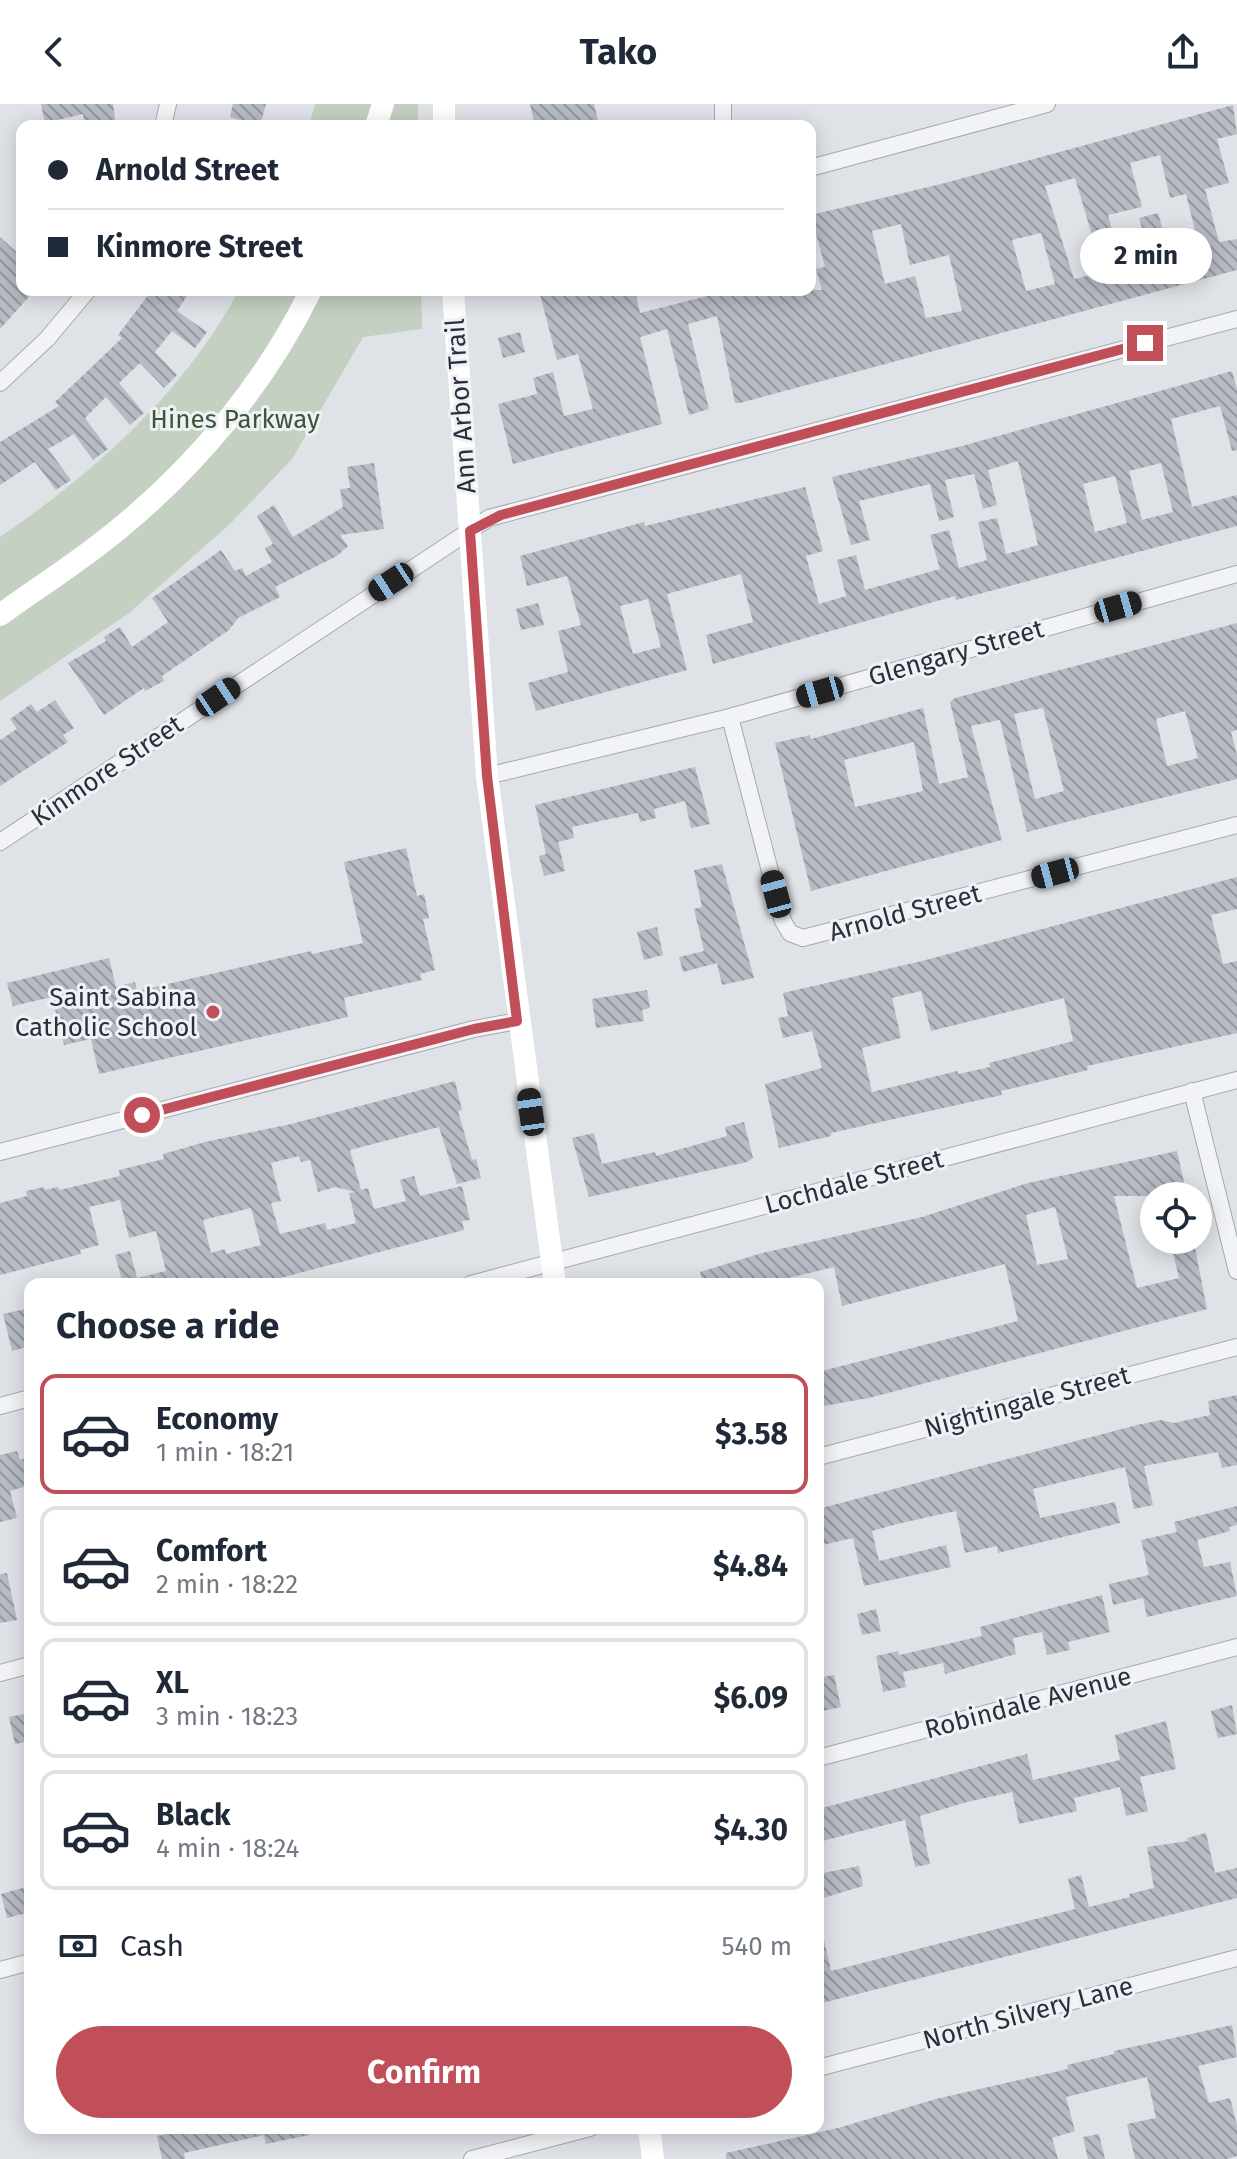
<!DOCTYPE html>
<meta charset="utf-8">
<style>
body{margin:0;font-family:"Fira Sans",sans-serif;background:#f6f6f7;color:#1f2937;height:100vh;display:flex;flex-direction:column;font-size:30px;white-space:nowrap}
*{box-sizing:border-box;margin:0}
p{font-size:26px;color:#747a83}
.icon{flex:none;width:44px;height:44px;fill:none;stroke:currentColor;stroke-width:2;stroke-linecap:round;stroke-linejoin:round}
.map{position:relative;flex:1;overflow:hidden}
.side{position:absolute;left:24px;top:1174px;width:800px;height:856px;display:flex;flex-direction:column;background:#fff;border-radius:16px;box-shadow:0 4px 20px #0003}
.side>*{flex:none}
.top-card{position:absolute;left:16px;top:16px;width:800px;height:176px;border-radius:16px;box-shadow:0 4px 20px #0003;display:grid;align-content:center;height:176px;padding:0 32px;background:#fff}
.fabs{position:absolute;left:1140px;top:1078px;display:grid;gap:16px}
.fabs a{display:grid;place-items:center;width:72px;height:72px;border-radius:50%;background:#fff;box-shadow:0 4px 20px #0003;font-size:40px}
.end{position:absolute;width:36px;height:36px;margin:-18px;border:10px solid #c14f5a;background:#fff;box-shadow:0 0 0 4px #fff}
.from{border-radius:50%}
.bubble{position:absolute;height:56px;border-radius:28px;background:#fff;box-shadow:0 4px 20px #0003;font-size:26px;font-weight:700;line-height:56px;text-align:center}
.car{position:absolute;width:24px;height:48px;margin:-24px -12px;border-radius:10px;box-shadow:0 0 6px 2px #0007;background:linear-gradient(#222 24%,#8ab4d8 0 40%,#222 0 76%,#8ab4d8 0 86%,#222 0)}
.top-card b{display:flex;align-items:center;gap:28px;height:76px;font-size:30px}
.top-card b+b{border-top:2px solid #e0e1e3}
.top-card i{width:20px;height:20px;background:#1f2937}
ul{padding:0;list-style:none}
li{display:flex;align-items:center;gap:24px;height:120px;margin:0 16px 12px;padding:0 16px;border:4px solid #e0e1e3;border-radius:16px}
li div{flex:1}
li b{display:block;font-size:30px}
li em{font-style:normal;font-weight:700}
li.active{border-color:#c14f5a}
li>.icon{width:72px;height:72px;stroke-width:1.5}
h2{padding:0 32px;font-size:36px;line-height:96px}
.pay{display:flex;align-items:center;gap:20px;height:88px;padding:0 32px;font-size:30px}
.pay p{margin-inline-start:auto}
.button{display:flex;gap:16px;margin-top:auto;padding:16px 32px}
.button a{flex:1;height:92px;border-radius:48px;background:#c14f5a;color:#fff;font-size:32px;font-weight:700;line-height:92px;text-align:center}
header{display:flex;justify-content:space-between;align-items:center;height:104px;padding:0 32px;background:#fff;font-size:36px;font-weight:700}
.map>svg:first-child{display:block}
</style>
<header><svg class="icon" aria-label="back" viewBox="0 0 24 24"><path d="M15 5l-7 7 7 7"/></svg>Tako<svg class="icon" aria-label="share" viewBox="0 0 24 24"><path d="M12 15V3M7 8l5-5 5 5M5 13v7h14v-7"/></svg></header>
<div class="map">
<svg width="1237" height="2055" viewBox="0 0 1237 2055">
<defs>
<pattern id="building-back-hatch" width="6" height="6" patternUnits="userSpaceOnUse" patternTransform="scale(2)"><rect width="6" height="6" fill="#b7bbc3"/><path d="M-1 5l2 2M0 0l6 6M5-1l2 2" fill="none" stroke="#9598a0"/></pattern>
</defs>
<rect width="100%" height="100%" fill="#dfe2e7"/>
<path fill="#c4d0c1" d="M315,0H418V22H309Z
M239,186H421L422,225L363,233L292,355L230,420L129,509L0,597V433C95,368 184,289 239,186Z"/>
<path fill="url(#building-back-hatch)" fill-rule="evenodd" d="M41,0H113L116,22H85L83,10L45,19Z
M233,0H266L260,22L230,13Z
M530,0H594L598,16L572,22H535Z
M1233,1L1237,30L1217,35L1229,79L1205,85L1219,138L1237,135V166L740,299H735L717,212L688,220L709,305L689,311L667,225L640,233L662,320L513,360L498,300L537,290L533,274L553,268L564,312L593,305L578,250L557,256L539,186H635L640,209L731,186H822L816,165L825,163L811,111L941,80ZM1160,51L1170,94L1186,90L1199,143L1170,151L1158,109L1139,114L1151,156L1122,163L1108,111L1142,103L1130,59ZM1075,74L1103,168L1074,175L1045,82ZM901,120L910,161L949,151L962,207L926,214L915,172L885,180L872,127ZM1041,129L1055,180L1026,187L1012,136Z
M0,133L22,153V186H35L0,225Z
M152,186H191L177,207L207,228L195,244L172,227L155,248L177,271L164,284L140,259L119,279L144,309L130,321L106,293L85,314L108,345L93,356L74,330L48,345L71,376L56,386L35,358L0,381V338L59,302L55,298L122,234L118,231Z
M520,228L525,248L503,254L498,234Z
M1232,267L1237,285V346L1232,347L1220,302L1171,315L1192,403L1237,391V422L956,496L955,492L713,560L706,531L753,518L741,470L667,490L687,566L536,607L528,579L568,568L558,527L581,521L567,472L527,482L520,452L644,418L645,422L805,383L823,447L806,452L819,500L846,492L837,456L856,451L865,486L940,465L930,431L949,426L959,464L987,456L978,418L997,414L1006,450L1038,441L1018,357L988,366L997,401L983,405L974,370L945,376L954,413L939,417L930,380L859,397L870,436L851,441L832,373L962,342ZM1161,359L1173,408L1142,416L1129,367ZM1115,372L1127,419L1095,428L1083,380ZM648,495L661,543L633,550L620,502Z
M374,359L384,425L340,431L348,442L337,452L275,483L280,493L238,514L229,526L162,572L164,577L145,587L144,584L104,611L68,559L106,537L104,533L120,523L132,543L168,518L152,494L221,446L235,467L242,464L246,472L272,458L265,444L273,440L257,412L274,401L293,433L343,403L340,385L350,384L347,363Z
M538,499L544,521L521,526L516,505Z
M1237,519V626L1231,628L1237,651V675L1027,728L1000,616L971,622L1002,736L811,787L775,639L810,631L811,635L923,604L939,680L968,673L950,598L955,594ZM1043,604L1064,687L1035,695L1014,610ZM1185,607L1198,654L1167,662L1156,615ZM914,638L923,687L855,703L844,656Z
M55,596L74,624L63,631L68,638L0,682V636L17,625L10,615L31,600L37,608Z
M695,663L710,720L691,724L685,697L654,705L656,714L640,718L638,709L572,723L574,734L558,738L565,767L544,772L539,752L546,750L535,701Z
M406,744L417,792L424,790L429,814L423,815L435,866L420,870L422,876L344,894L348,913L99,970L91,935L64,941L52,893L13,902L7,879L109,854L116,883L135,878L137,887L311,847L312,850L363,839L344,758Z
M722,760L754,874L722,881L717,859L683,868L679,853L704,847L694,805L702,803L694,766Z
M1237,773V805L1211,811L1223,860L1237,857V929L1087,962L1088,966L1001,987L1002,991L831,1029V1032L779,1044L765,980L822,964L812,927L783,934L778,914L788,912L783,889L922,857ZM921,887L931,927L1064,894L1073,937L989,959L990,963L958,970L957,967L872,988L862,944L901,934L892,894Z
M657,823L663,851L644,856L637,828Z
M647,886L650,904L642,906L644,917L596,924L592,895Z
M455,977L462,1006L458,1007L472,1056L476,1055L481,1074L457,1080L439,1023L350,1046L361,1086L368,1084L374,1105L406,1097L400,1076L414,1072L420,1092L462,1082L470,1116L462,1117L464,1126L257,1180L253,1175L233,1180H123L115,1151L130,1147L137,1174L166,1167L156,1127L129,1134L120,1096L89,1103L99,1141L80,1146L81,1150L0,1171V1099L27,1092L26,1087L44,1083L45,1086L58,1083L59,1086L120,1072L119,1066L164,1055L163,1050L205,1038L291,1020ZM299,1052L301,1058L310,1056L318,1088L335,1083L356,1088L349,1089L356,1119L327,1126L325,1119L280,1130L271,1099L281,1097L271,1059ZM251,1104L261,1141L226,1150L225,1145L211,1149L203,1116Z
M744,1018L753,1054L747,1058L589,1093L572,1034L594,1029L602,1060L655,1048L656,1052L727,1032L725,1023Z
M1177,1047L1187,1092H1114L1137,1184L1179,1174L1172,1144L1194,1139L1207,1205L869,1294L818,1303V1268L1018,1217L1005,1160L842,1202L834,1163L764,1180H703L700,1168L762,1149L922,1113L1028,1079ZM1055,1103L1068,1155L1037,1161L1026,1111Z
M30,1204V1242L12,1247L3,1210Z
M1237,1291V1361L1222,1364L1218,1348L1144,1362L1153,1401L1134,1405L1125,1363L1033,1385L1040,1414L1115,1398L1120,1419L998,1449L997,1442L965,1449L956,1407L897,1420L872,1427L879,1457L946,1441L951,1463L864,1482L853,1434L818,1442V1405L1137,1321L1161,1316L1174,1319L1210,1311L1208,1297Z
M17,1347L20,1356L30,1353V1381L10,1387L17,1414L0,1418V1351Z
M1237,1402V1421L1229,1423L1230,1427L1197,1436L1204,1463L1230,1458L1237,1492L1147,1513L1143,1494L1113,1501L1109,1480L1149,1471L1141,1436L1177,1428L1174,1418Z
M7,1469L17,1516L0,1519V1470Z
M1102,1491L1110,1528L1068,1538L1070,1546L1047,1551L1042,1528L1013,1534L1016,1550L945,1570L943,1559L903,1568L906,1583L883,1588L876,1552L898,1547L899,1551L982,1532L980,1523Z
M876,1505L881,1527L862,1531L857,1510Z
M834,1571L841,1603L818,1608V1574Z
M1232,1601L1237,1630L1218,1634L1211,1607Z
M30,1609V1637L15,1640L9,1613Z
M1166,1617L1176,1665L1140,1673L1148,1707L1126,1712L1120,1683L1074,1694L1077,1707L1019,1720L1012,1688L967,1698L920,1712L930,1760L915,1763L905,1716L818,1738V1705L1027,1650L1033,1676L1120,1656L1115,1631Z
M1206,1729L1215,1769L1237,1764V1794L818,1900V1837L824,1836L831,1867L1075,1805L1068,1775L1081,1771L1089,1803L1130,1793L1129,1790L1154,1784L1147,1743L1188,1737L1187,1734Z
M859,1762L863,1782L823,1794L818,1786V1770Z
M30,1782V1808L7,1814L1,1790Z
M1232,1921L1237,1953L1198,1962L1209,1999L1230,1994L1237,2021V2052L1227,2055H1135L1127,2020L1156,2014L1147,1973L1066,1993L1075,2027L1052,2034L1058,2055H726V2049L838,2024L936,1995L1068,1965L1067,1961L1114,1950V1947Z
M195,2024H309V2031L266,2040L264,2031L184,2049L185,2055H162L157,2032Z
M1099,2030L1105,2055H1088L1083,2033Z"/>
<g fill="none" stroke-linecap="round" stroke-linejoin="round">
<g stroke="#a5a9b1" stroke-width="18">
<path id="street" d="M163,22L168,0
M723,22V0
M810,64L1047,0
M0,279L47,235L88,186
M730,613L783,817L790,829L803,834L1237,721
M487,672L730,613L1237,470
M0,738L489,414L1237,215
M1192,987L1237,1167
M0,1048L474,925L517,917
M471,1180L1237,976
M0,1302L30,1294
M818,1353L1237,1243
M0,1569L30,1561
M818,1654L1237,1543
M0,1866L30,1858
M818,1964L1237,1854
M472,2055L590,2024"/>
</g>
<use href="#street" stroke="#f2f3f6" stroke-width="16"/>
<path stroke="#fff" stroke-width="22" d="M444,0V22
M376,22L383,0
M453,186L487,672L555,1180
M0,511C40,482 82,456 120,424C198,360 267,277 311,186
M649,2024L653,2055"/>
</g>
<g fill="none" stroke-linecap="round" stroke-linejoin="round">
<path stroke="#c14f5a" stroke-width="10" d="M142,1011L474,925L517,917L487,672L470,427L501,411L1145,239"/>
</g>
<circle fill="#c14f5a" stroke="#eff1f5" stroke-width="3" cx="213" cy="908" r="8"/>
<g text-anchor="middle" dominant-baseline="central" stroke-width="6" stroke-linejoin="round" paint-order="stroke">
<g font-size="26" fill="#2a2f3d" stroke="#eff1f5">
<text transform="translate(461 302) rotate(-94)">Ann Arbor Trail</text>
<text transform="translate(956 549) rotate(-16)">Glengary Street</text>
<text transform="translate(107 667) rotate(-34)">Kinmore Street</text>
<text transform="translate(905 809) rotate(-15)">Arnold Street</text>
<text transform="translate(854 1078) rotate(-15)">Lochdale Street</text>
<text transform="translate(1027 1298) rotate(-15)">Nightingale Street</text>
<text transform="translate(1028 1599) rotate(-15)">Robindale Avenue</text>
<text transform="translate(1028 1909) rotate(-15)">North Silvery Lane</text>
</g>
<g font-size="26" fill="#3c5738" stroke="#eff1f5">
<text x="235" y="315">Hines Parkway</text>
</g>
<g font-size="26" fill="#2a2f3d" stroke="#eff1f5" text-anchor="end">
<text x="197" y="893">Saint Sabina<tspan x="197" dy="30">Catholic School</tspan></text>
</g>
</g>
</svg>
<div class="fabs">
<a><svg class="icon" aria-label="locate" viewBox="0 0 24 24"><circle cx="12" cy="12" r="6"/><path d="M12 2v4M12 18v4M2 12h4M18 12h4"/></svg></a>
</div>
<i class="end from" style="left:142px;top:1011px"></i>
<i class="end" style="left:1145px;top:239px"></i>
<div class="bubble" style="left:1080px;top:124px;width:132px">2 min</div>
<i class="car" style="left:391px;top:478px;rotate:237deg"></i>
<i class="car" style="left:1118px;top:503px;rotate:74deg"></i>
<i class="car" style="left:820px;top:588px;rotate:254deg"></i>
<i class="car" style="left:218px;top:593px;rotate:56deg"></i>
<i class="car" style="left:1055px;top:769px;rotate:255deg"></i>
<i class="car" style="left:776px;top:790px;rotate:345deg"></i>
<i class="car" style="left:531px;top:1008px;rotate:352deg"></i>
<div class="top-card">
<b><i class="from"></i>Arnold Street</b>
<b><i></i>Kinmore Street</b>
</div>
<section class="side">
<h2>Choose a ride</h2>
<ul>
<li class="active"><svg class="icon" aria-label="car" viewBox="0 0 24 24"><path d="M5 17H2v-5l4-1 3-4h7l3 4 3 1v5h-3M9 17h6M6 11h13"/><circle cx="7" cy="17" r="2"/><circle cx="17" cy="17" r="2"/></svg><div><b>Economy</b><p>1 min · 18:21</p></div><em>$3.58</em></li>
<li><svg class="icon" aria-label="car" viewBox="0 0 24 24"><path d="M5 17H2v-5l4-1 3-4h7l3 4 3 1v5h-3M9 17h6M6 11h13"/><circle cx="7" cy="17" r="2"/><circle cx="17" cy="17" r="2"/></svg><div><b>Comfort</b><p>2 min · 18:22</p></div><em>$4.84</em></li>
<li><svg class="icon" aria-label="car" viewBox="0 0 24 24"><path d="M5 17H2v-5l4-1 3-4h7l3 4 3 1v5h-3M9 17h6M6 11h13"/><circle cx="7" cy="17" r="2"/><circle cx="17" cy="17" r="2"/></svg><div><b>XL</b><p>3 min · 18:23</p></div><em>$6.09</em></li>
<li><svg class="icon" aria-label="car" viewBox="0 0 24 24"><path d="M5 17H2v-5l4-1 3-4h7l3 4 3 1v5h-3M9 17h6M6 11h13"/><circle cx="7" cy="17" r="2"/><circle cx="17" cy="17" r="2"/></svg><div><b>Black</b><p>4 min · 18:24</p></div><em>$4.30</em></li>
</ul>
<div class="pay"><svg class="icon" aria-label="cash" viewBox="0 0 24 24"><path d="M3 7h18v10H3z"/><circle cx="12" cy="12" r="2"/></svg>Cash<p>540 m</p></div>
<div class="button"><a>Confirm</a></div>
</section>
</div>
